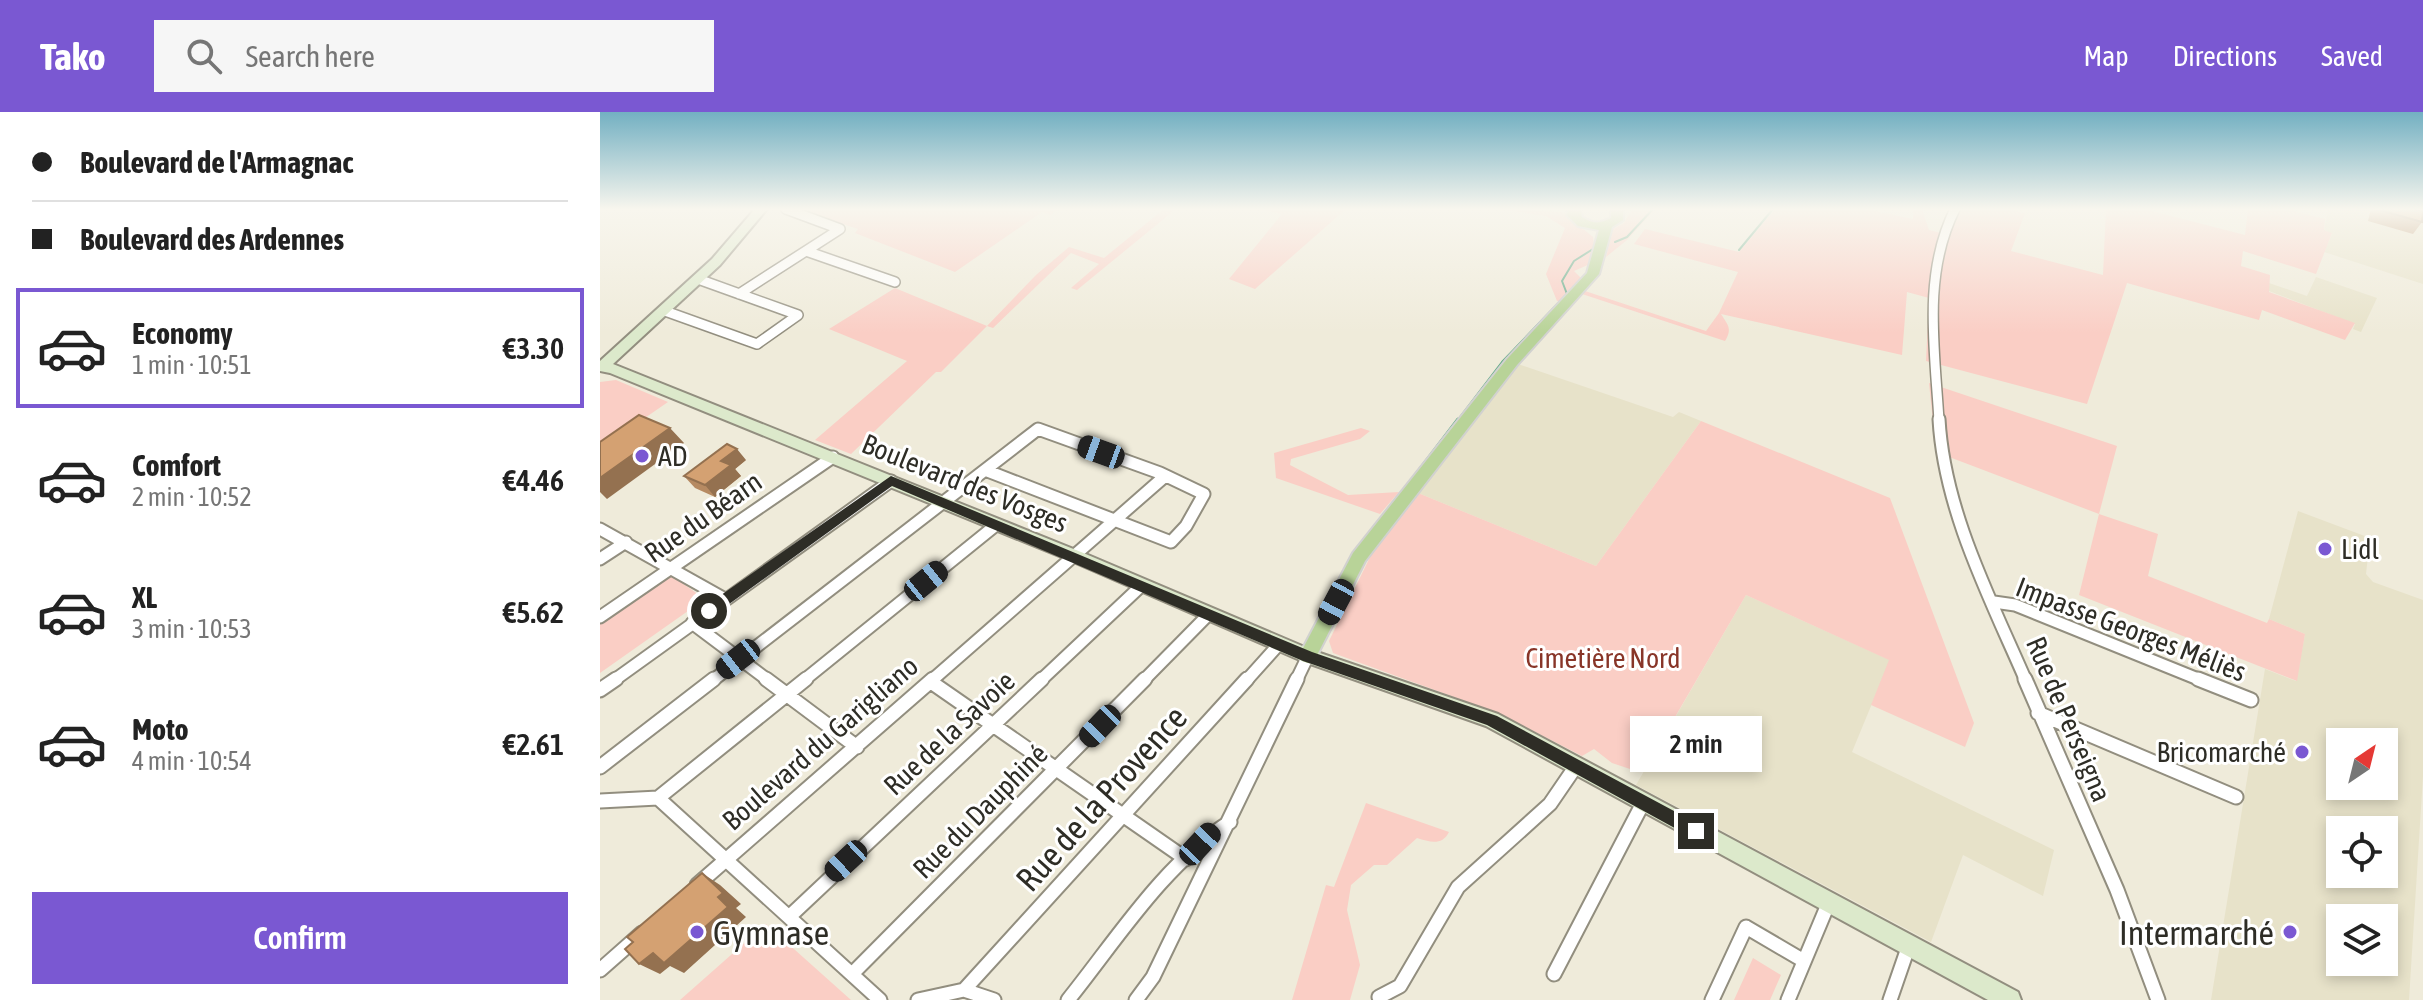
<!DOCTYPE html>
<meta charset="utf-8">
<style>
body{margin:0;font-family:"Asap Condensed",sans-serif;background:#f6f6f6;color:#222;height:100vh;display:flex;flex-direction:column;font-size:30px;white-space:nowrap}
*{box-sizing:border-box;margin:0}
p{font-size:26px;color:#767676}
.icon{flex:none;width:44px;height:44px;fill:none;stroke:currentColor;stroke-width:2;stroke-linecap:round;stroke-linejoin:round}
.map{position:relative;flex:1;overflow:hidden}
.details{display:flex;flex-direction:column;background:#fff;width:600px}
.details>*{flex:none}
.banner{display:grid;align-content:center;height:176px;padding:0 32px;background:#fff}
.needle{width:52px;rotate:35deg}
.fabs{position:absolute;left:1726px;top:616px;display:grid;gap:16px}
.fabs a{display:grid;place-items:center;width:72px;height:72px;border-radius:0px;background:#fff;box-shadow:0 4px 12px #0003;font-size:40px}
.end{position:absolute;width:36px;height:36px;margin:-18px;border:10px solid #2e2d26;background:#fff;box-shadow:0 0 0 4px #fff}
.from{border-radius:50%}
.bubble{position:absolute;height:56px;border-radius:0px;background:#fff;box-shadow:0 4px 12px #0003;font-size:26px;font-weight:600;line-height:56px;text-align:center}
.car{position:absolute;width:24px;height:48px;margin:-24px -12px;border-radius:10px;box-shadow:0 0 6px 2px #0007;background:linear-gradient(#222 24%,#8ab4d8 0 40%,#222 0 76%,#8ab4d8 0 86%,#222 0)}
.banner b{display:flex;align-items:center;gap:28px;height:76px;font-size:30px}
.banner b+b{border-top:2px solid #e0e0e0}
.banner i{width:20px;height:20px;background:#222}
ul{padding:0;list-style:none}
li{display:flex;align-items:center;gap:24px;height:120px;margin:0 16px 12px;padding:0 16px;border:4px solid transparent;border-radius:0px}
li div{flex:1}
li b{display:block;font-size:30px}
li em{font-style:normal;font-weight:600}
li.on{border-color:#7a58d2}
li>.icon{width:72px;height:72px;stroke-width:1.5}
.primary-button{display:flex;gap:16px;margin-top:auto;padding:16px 32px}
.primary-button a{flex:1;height:92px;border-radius:0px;background:#7a58d2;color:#fff;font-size:32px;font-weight:600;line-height:92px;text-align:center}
header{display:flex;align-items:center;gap:48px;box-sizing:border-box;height:112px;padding:0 40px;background:#7a58d2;color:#fff}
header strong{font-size:38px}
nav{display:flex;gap:44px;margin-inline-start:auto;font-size:28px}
.search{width:560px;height:72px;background:#f6f6f6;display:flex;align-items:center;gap:20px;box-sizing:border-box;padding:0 28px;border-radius:0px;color:#767676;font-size:30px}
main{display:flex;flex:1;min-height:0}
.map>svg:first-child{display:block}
</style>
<header>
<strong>Tako</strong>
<div class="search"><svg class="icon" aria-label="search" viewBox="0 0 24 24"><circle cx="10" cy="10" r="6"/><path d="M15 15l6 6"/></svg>Search here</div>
<nav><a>Map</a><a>Directions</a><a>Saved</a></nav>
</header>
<main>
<section class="details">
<div class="banner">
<b><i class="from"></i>Boulevard de l'Armagnac</b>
<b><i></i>Boulevard des Ardennes</b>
</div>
<ul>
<li class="on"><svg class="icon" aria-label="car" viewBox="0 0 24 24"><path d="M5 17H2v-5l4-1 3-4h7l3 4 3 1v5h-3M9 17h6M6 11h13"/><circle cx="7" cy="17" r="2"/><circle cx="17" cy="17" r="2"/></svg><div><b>Economy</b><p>1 min · 10:51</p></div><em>€3.30</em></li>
<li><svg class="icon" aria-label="car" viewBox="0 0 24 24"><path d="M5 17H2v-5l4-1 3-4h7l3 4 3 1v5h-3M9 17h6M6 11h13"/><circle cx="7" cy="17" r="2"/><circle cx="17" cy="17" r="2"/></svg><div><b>Comfort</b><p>2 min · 10:52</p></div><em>€4.46</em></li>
<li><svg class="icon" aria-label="car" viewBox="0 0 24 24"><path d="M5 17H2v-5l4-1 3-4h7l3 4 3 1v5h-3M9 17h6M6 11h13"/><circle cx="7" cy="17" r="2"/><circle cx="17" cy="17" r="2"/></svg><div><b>XL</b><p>3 min · 10:53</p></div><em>€5.62</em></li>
<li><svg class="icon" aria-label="car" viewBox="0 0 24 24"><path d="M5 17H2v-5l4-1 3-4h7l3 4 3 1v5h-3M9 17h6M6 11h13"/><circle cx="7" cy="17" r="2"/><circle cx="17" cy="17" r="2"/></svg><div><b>Moto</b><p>4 min · 10:54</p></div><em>€2.61</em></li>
</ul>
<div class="primary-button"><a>Confirm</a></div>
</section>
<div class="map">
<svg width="1823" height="888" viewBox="0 0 1823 888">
<rect width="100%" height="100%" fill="#efebda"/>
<path fill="#e7e2c9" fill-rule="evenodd" d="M1728,97H1823V172L1724,140L1732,122L1724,119Z
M1716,165L1777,186L1761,220L1753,217L1755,212L1669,179V171L1707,184Z
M918,252L1073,305L1079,300L1101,309L996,454L818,381Z
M1698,399L1770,426L1766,462L1773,470L1823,488V664L1809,888H1611L1665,557L1696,569L1705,522L1669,507ZM1740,630H1784V674H1740ZM1740,718H1784V762H1740ZM1740,806H1784V850H1740Z
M1146,483L1290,548L1252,640L1454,738L1443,784L1363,743L1331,830L1036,673Z"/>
<path fill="#facec5" d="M197,97H458L450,103L442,100L355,160L255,121L258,117Z
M564,97H576L477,178L471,176L499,152L471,141L393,216L387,214L341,260H336L251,342L215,328L307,249L229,217L295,176L387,214L436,163L469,135L504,146Z
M660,97H746L655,177L629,167L682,102Z
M900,97L963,100L993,125L995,141L990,152L974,159L982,167L962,190L957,189L946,162L965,116L946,104Z
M1032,97H1055L1027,128L1006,145L1013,117L1024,111Z
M1175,97H1265L1313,107V97H1322L1329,118L1345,122L1356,97H1407L1425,101L1411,139L1503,163L1506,97H1544L1645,123L1648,97H1686L1725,107L1724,118L1732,121L1716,162L1643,139L1641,154L1670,163L1669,180L1755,211L1745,228L1662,198L1659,208L1527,171L1487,292L1326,249L1329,186L1307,180L1302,243L1121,202C1127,212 1133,216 1125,229L982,182L985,179L1106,219L1119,201L1138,160L1034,132L1045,117L1139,140Z
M16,268L68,290L0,337V270Z
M1329,271L1517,334L1499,402L1558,422L1548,464L1667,511L1669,507L1705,522L1697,569L1479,483L1499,402L1336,340Z
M1101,309L1290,386L1374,611L1365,635L1271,593L1289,548L1146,483L1046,655L1035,650L1030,657L1012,651L994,637L982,644L898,601L733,541L729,529L772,441L818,381L996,454Z
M761,316L770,319L760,327L691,347L690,353L748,383L799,380L780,402L676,366L674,341Z
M69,462L105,487L0,561V510Z
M766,691L849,720C842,734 830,730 817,726L787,753H774L751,773L747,798L760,853L750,888H692L726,773L734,775Z
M166,812L251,888H80Z
M1153,846L1181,863L1170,888H1134Z"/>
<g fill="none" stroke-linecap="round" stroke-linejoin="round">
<path stroke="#65aa89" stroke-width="2" d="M1015,130L1027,125L1053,97
M1139,138L1173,97
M857,309L902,250L967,182L962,169L974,149L993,137"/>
<path stroke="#65aa89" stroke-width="3" d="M816,362L858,307"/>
<g stroke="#928e7f" stroke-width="12">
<path id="minor-far2" d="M206,139L295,170
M139,182L240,117L186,97
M65,199L157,232L198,203L98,167
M1339,309C1335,238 1322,163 1355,97"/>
</g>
<g stroke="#928e7f" stroke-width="15">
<path id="minor-far1" d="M1339,307C1344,398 1390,486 1426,569
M0,417L125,487
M0,447L26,430
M1394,490L1415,493L1603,569
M0,505L233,345
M92,511L169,569
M13,569L291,369
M112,569L438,317L560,361L604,382L586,414L571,430L385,358
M203,569L396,413
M331,569L564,365
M440,569L541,474
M543,569L609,502
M646,569L680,531
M696,569L708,544"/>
</g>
<g stroke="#928e7f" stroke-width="17">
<path id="minor" d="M166,567L257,635
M1425,567L1517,778L1558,888
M1598,567L1651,588
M331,570L586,747
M0,578L16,567
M1438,601L1636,685
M0,655L114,567
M58,686L206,567
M0,689L58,686L280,888
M97,773L333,567
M190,804L442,567
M0,858L42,821
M253,861L545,567
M954,862L1043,691
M364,878L647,567
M779,885L800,874L858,775L950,692L976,654
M318,888L364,878L394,888
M468,888C517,827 563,753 630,710
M536,888L553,865L697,567
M1112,888L1146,815L1204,849
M1188,888L1229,790
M1290,888L1309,833"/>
</g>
<g stroke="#928e7f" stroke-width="4">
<path id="secondary" d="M155,97H167L120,153L13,252L481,440L714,539L898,602L1418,880L1421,888H1388L886,614L702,549L469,448L10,261L0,259V249L112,147Z"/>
</g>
<g stroke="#d1d1cf" stroke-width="4">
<path id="primary" d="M968,97H980L982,105C992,112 1000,112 1011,106V97H1023V108L1012,115L999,162L917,253L765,449L714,549L708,551L702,549L699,544L753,441L907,247L987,161L999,118L978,114L967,103Z"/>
</g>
<use href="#minor-far2" stroke="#fff" stroke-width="9"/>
<use href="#minor-far1" stroke="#fff" stroke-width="11"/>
<use href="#minor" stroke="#fff" stroke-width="13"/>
<use href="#secondary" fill="#dce9cb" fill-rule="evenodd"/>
<use href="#primary" fill="#b8d398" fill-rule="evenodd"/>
</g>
<path fill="#b68a62" d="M1771,97H1815L1822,110L1813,122L1768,109Z
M146,348L135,357L141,364L115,385L95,376L84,364Z"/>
<path fill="#947150" d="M70,316L84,331L7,387L0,380V366Z
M137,337L146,348L135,357L141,364L115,385L105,373L121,349Z
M102,761L120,773L141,792L136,796L146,805L84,861L70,854L60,862L39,852L118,785Z"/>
<path fill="#d4a172" stroke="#947150" stroke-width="2" d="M1776,97H1815L1823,99L1822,110Z
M39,303L70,316L0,366V330Z
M127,332L137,337L121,349L131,353L105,373L84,364Z
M102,761L123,781L118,785L128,795L64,851L53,841L39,852L25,837L33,830L27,825Z"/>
<linearGradient id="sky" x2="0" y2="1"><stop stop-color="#73b0c2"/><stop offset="0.44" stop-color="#f8f6ee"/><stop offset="1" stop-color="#f8f6ee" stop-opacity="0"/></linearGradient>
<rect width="1823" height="221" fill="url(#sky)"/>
<path fill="#2e2d26" d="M291,364L712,540L897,604L1102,714V725H1091L887,613L703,549L292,374L114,503H104V495Z"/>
<g fill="#7a58d2" stroke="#fff" stroke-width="3">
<circle cx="42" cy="344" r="8"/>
<circle cx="1725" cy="437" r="8"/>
<circle cx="1702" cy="640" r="8"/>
<circle cx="97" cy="820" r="8"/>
<circle cx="1690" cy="820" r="8"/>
</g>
<g text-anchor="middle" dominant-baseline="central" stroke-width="6" stroke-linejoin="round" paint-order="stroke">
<g font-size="28" fill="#2e2d26" stroke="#fff" text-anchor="start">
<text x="58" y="344">AD</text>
<text x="1741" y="437">Lidl</text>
<text x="1686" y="640" text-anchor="end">Bricomarché</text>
</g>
<g font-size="28" fill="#2e2d26" stroke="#fff">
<text transform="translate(365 371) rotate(22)">Boulevard des Vosges</text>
<text transform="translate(103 405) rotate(-35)">Rue du Béarn</text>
<text transform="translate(1531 517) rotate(21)">Impasse Georges Méliès</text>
<text transform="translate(1469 607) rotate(67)">Rue de Perseigna</text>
<text transform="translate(349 621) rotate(-43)">Rue de la Savoie</text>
<text transform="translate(220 631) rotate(-41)">Boulevard du Garigliano</text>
<text transform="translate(380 699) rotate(-45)">Rue du Dauphiné</text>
</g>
<g font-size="28" fill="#883528" stroke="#fff">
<text x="1003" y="546">Cimetière Nord</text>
</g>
<g font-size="34" fill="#2e2d26" stroke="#fff">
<text transform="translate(501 686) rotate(-48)">Rue de la Provence</text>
</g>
<g font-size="34" fill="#2e2d26" stroke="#fff" text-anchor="start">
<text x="113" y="820">Gymnase</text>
<text x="1674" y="820" text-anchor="end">Intermarché</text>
</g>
</g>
</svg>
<div class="fabs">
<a><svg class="needle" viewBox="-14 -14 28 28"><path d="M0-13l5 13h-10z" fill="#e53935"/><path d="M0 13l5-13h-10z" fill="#767676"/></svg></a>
<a><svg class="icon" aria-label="locate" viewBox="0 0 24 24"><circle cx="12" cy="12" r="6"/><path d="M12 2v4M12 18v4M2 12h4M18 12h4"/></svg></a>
<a><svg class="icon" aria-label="layers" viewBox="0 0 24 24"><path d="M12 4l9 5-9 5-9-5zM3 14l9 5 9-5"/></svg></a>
</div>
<i class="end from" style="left:109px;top:499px"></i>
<i class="end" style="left:1096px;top:719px"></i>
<div class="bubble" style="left:1030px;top:604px;width:132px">2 min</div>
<i class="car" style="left:501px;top:340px;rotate:290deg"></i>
<i class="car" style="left:326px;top:469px;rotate:51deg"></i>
<i class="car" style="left:736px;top:490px;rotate:208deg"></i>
<i class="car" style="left:138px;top:547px;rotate:232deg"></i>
<i class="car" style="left:500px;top:614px;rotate:224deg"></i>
<i class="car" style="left:600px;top:732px;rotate:43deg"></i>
<i class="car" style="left:246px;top:749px;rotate:227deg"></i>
</div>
</main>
